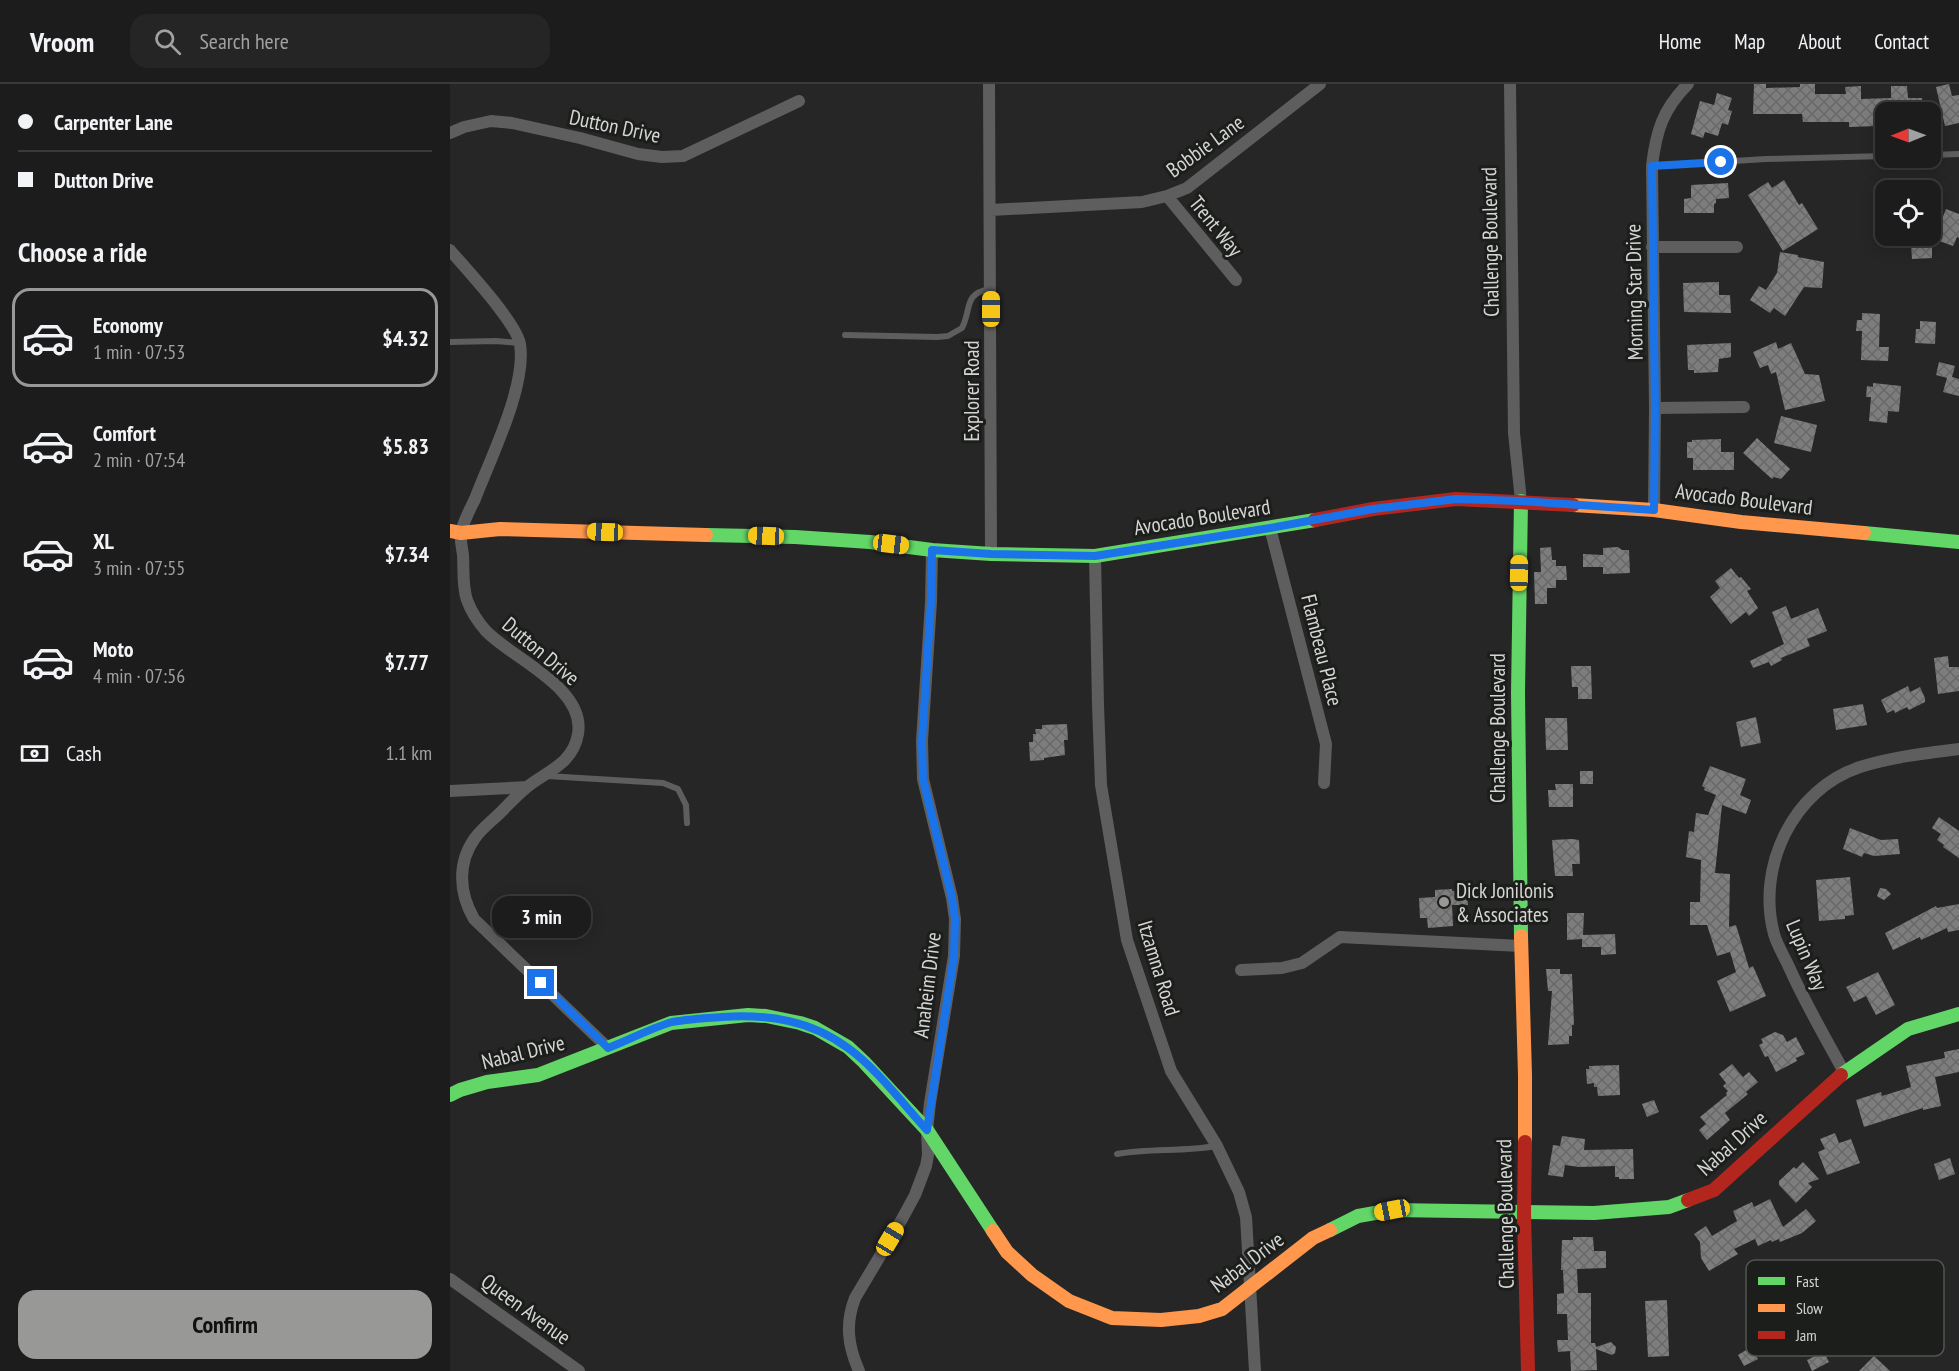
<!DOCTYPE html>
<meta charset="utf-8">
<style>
body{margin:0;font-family:"PT Sans Narrow",sans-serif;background:#252525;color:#f1f3f6;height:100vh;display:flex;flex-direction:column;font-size:22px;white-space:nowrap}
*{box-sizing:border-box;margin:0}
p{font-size:20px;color:#a0a1a3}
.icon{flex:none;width:33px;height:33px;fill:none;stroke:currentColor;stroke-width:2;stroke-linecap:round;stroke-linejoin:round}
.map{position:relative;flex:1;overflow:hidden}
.panel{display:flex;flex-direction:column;background:#1c1c1c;width:450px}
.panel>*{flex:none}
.top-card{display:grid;align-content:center;height:132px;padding:0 18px;background:#1c1c1c}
.needle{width:39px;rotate:269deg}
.buttons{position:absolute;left:1425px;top:18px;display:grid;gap:12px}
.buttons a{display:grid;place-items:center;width:66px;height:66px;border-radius:12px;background:#1c1c1c;box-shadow:0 3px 15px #0003,0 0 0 2px #3a3a3b;font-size:30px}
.end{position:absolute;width:27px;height:27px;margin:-14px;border:8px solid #1a73e8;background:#fff;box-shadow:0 0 0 3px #fff}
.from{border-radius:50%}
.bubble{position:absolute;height:42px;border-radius:18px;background:#1c1c1c;box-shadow:0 3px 15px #0003,0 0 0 2px #3a3a3b;font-size:20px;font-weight:600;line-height:42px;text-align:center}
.car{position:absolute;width:18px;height:36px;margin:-18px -9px;border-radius:8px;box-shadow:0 0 4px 2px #0007;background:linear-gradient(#f5c518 24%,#345 0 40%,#f5c518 0 76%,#345 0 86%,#f5c518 0)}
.top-card b{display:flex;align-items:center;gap:21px;height:57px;font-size:22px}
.top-card b+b{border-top:2px solid #3a3a3b}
.top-card i{width:15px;height:15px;background:#f1f3f6}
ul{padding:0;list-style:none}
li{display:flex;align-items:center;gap:18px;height:99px;margin:0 12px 9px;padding:0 6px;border:3px solid transparent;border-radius:18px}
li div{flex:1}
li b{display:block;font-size:22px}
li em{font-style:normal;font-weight:600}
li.selected{border-color:#989897}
li>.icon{width:54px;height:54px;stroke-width:1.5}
h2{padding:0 18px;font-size:27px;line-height:72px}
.pay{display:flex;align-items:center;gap:15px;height:66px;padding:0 18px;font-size:22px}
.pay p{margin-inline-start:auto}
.action{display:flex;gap:12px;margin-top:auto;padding:12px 18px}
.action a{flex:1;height:69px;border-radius:18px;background:#989897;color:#111;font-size:24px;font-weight:600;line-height:69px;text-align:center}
header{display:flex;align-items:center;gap:36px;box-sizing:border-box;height:84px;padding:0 30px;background:#1c1c1c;border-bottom:2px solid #3a3a3b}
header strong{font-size:28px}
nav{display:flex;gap:33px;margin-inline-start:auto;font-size:21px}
.search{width:420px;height:54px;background:#252525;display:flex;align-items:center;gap:15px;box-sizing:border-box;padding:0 21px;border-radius:18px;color:#a0a1a3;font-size:22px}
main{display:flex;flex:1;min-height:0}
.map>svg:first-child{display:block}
</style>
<header>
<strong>Vroom</strong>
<div class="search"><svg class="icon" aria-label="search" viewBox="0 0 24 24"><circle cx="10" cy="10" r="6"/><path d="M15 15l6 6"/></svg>Search here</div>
<nav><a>Home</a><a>Map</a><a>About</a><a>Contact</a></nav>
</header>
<main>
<section class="panel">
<div class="top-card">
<b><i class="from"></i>Carpenter Lane</b>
<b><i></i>Dutton Drive</b>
</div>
<h2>Choose a ride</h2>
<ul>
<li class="selected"><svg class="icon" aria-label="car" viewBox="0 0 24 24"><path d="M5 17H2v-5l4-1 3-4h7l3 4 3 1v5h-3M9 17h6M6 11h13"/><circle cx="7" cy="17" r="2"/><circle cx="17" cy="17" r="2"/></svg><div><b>Economy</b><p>1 min · 07:53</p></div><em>$4.32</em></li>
<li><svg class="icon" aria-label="car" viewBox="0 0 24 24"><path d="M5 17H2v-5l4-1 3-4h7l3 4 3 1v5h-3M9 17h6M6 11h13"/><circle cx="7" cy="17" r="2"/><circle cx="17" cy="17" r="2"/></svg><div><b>Comfort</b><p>2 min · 07:54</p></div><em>$5.83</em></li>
<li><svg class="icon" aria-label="car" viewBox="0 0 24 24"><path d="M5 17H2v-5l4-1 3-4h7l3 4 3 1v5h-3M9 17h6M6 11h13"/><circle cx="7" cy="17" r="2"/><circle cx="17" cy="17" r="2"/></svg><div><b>XL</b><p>3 min · 07:55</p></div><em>$7.34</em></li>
<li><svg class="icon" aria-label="car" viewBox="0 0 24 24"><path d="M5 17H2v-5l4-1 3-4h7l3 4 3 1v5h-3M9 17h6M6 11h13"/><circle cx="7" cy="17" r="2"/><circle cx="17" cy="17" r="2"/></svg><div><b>Moto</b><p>4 min · 07:56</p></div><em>$7.77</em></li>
</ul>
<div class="pay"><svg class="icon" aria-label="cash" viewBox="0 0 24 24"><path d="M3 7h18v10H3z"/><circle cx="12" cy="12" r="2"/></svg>Cash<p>1.1 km</p></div>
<div class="action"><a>Confirm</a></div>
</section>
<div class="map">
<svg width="1509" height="1287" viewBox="0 0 1509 1287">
<defs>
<pattern id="building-cross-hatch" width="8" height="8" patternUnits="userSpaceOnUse" patternTransform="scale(1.5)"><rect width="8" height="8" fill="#7d7d7d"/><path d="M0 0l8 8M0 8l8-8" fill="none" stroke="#686868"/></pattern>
</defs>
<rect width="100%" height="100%" fill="#262626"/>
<path fill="url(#building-cross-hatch)" d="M1304,0H1316V4L1350,3V0H1365V10H1396L1395,3L1411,2V15L1441,14V2H1457L1458,14H1472L1473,28H1427V42L1399,43V38H1353L1352,30H1303Z
M1499,0L1502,12L1509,11V39L1495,42L1486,3Z
M1267,9L1282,14L1278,26L1282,27L1278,41L1272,39L1268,52L1255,48L1253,54L1241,50L1250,17L1264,21Z
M1334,96L1349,121L1352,119L1368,145L1333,167L1298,111L1318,98L1322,104Z
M1278,99L1279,114L1266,115V119L1264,120V129H1234V115L1241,114V101Z
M1496,125L1509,130V154L1507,153L1503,162L1484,155Z
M1461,160H1482V174L1462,175Z
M1330,168L1348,171V173L1374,178L1372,204L1354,203L1335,232L1324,224L1320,229L1300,216L1309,202L1316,206L1327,189Z
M1269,198V211H1280L1281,229L1234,228L1233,199Z
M1412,229L1430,230L1429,263H1439L1438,277L1411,276L1412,247H1406L1407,236H1412Z
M1470,237L1486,238L1485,260L1465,259L1466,245H1470Z
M1326,258L1328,265L1341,259L1355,290L1369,291L1375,317L1335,326L1326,288L1321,290L1318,281L1310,284L1303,268Z
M1281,259V273L1269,275L1268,288L1244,289V286H1238L1237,261Z
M1489,278L1505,282L1502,293L1509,295V312L1493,308L1497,294L1486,291Z
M1423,299L1451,302L1449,328L1438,327L1437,339L1419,337L1421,313H1416L1417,302L1423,303Z
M1331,332L1367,341L1361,368L1324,359Z
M1307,354L1340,385L1331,395L1324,393L1322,395L1293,369Z
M1271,355V368H1284V386H1243V374H1237V358H1242V356Z
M1101,463L1102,476H1106V482H1116L1117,496H1106V504H1097V520H1085L1084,488H1091L1090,464Z
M1168,463L1172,466H1179L1180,489L1153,490V483H1133V470L1153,471V464Z
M1281,484L1289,494L1291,493L1301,505L1297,507L1308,524L1299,532L1296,528L1281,540L1260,513L1270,504L1265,497Z
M1336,522L1341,535L1368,524L1377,547L1357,555L1360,562L1331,574L1332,576L1321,582L1319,578L1303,584L1300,577L1334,560L1322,528Z
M1498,572L1499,583H1509V607L1488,610L1484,574Z
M1121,582H1141L1142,615H1128V603H1122Z
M1458,602L1460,608L1470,603L1475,614V618L1459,626L1457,623L1445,629L1444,626L1437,629L1431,616Z
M1413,620L1417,641L1386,646L1383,625Z
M1306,633L1311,659L1291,663L1286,638Z
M1095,634H1117L1118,666H1096Z
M617,640L618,656H614L615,671L594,674V676L580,677L579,658H583V650H586L585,645H592V641Z
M1260,682L1296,695L1290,711L1301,716L1296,730L1272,721L1265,789L1280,790L1279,843L1286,841L1299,884L1303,882L1316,912L1280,928L1267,897L1286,888L1280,868L1267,872L1257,841H1240V818H1250L1251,776L1236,773L1239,747L1244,748L1246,729L1258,731L1266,711L1254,706L1255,704L1252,702Z
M1130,687H1143V700H1130Z
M1105,700H1123V723H1099L1098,706H1106Z
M1489,733L1509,747V774L1493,763L1494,761L1487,756L1491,750L1482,744Z
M1400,744L1431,756L1448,755L1450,770L1424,772L1414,769L1412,773L1393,765Z
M1122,755L1129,756L1130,780H1122L1123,792H1105L1102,756Z
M1400,793L1404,831L1395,832V835L1369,837L1366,796Z
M1430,804L1436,805L1441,810L1434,816L1430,814L1427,812Z
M1002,805V807L1017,806L1018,821H1002L1003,842L978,844L977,834H970L969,814L985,813V806Z
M1509,820V846L1498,848L1497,844L1471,856L1470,853L1443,866L1435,849L1486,822L1487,824Z
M1117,829H1134L1133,851L1165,850L1166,870L1151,871V863H1132V855L1117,856Z
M1096,885H1110V890H1122L1124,941H1122V952H1119V960L1098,961L1102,907H1098Z
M1428,888L1445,921L1426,931L1416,912L1404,918L1396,903Z
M1325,948L1333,951L1337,958L1346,953L1355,970L1346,974L1347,977L1326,988L1318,972L1315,973L1309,961L1313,959L1311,955Z
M1509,965V988L1485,993L1491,1022L1473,1026V1024L1414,1043L1406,1016L1431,1008L1432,1012L1461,1003L1456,982L1495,974L1494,968Z
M1282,980L1293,993L1299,988L1308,998L1296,1008L1298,1010L1275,1029L1280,1036L1257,1056L1249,1046L1256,1040L1250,1033L1277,1011L1276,1009L1278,1007L1273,1002L1276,999L1269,990Z
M1169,981L1170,1011L1148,1012L1147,1003H1144V999L1137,1000L1136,985H1139V982Z
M1204,1016L1209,1028L1197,1033L1192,1020Z
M1385,1049L1389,1059L1401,1055L1410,1079L1377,1091L1368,1068L1375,1065L1370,1055Z
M1112,1052L1135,1055L1134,1066L1183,1065L1184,1095H1169V1093H1165V1082L1129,1083L1115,1081L1113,1093L1098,1091L1103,1061L1110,1062Z
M1500,1074L1505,1090L1489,1096L1484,1080Z
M1353,1078L1369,1095L1358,1099L1362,1103L1346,1119L1329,1101V1097L1344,1083L1346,1085Z
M1320,1115L1333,1143L1356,1125L1366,1137L1352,1149L1330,1158L1329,1155L1322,1158L1321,1156L1308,1162L1305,1155L1284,1165L1288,1170L1259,1187L1251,1174L1250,1158L1244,1150L1256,1142L1262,1152L1287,1137L1283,1127L1302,1118L1304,1123Z
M1123,1153H1143L1144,1167H1156V1184L1127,1185L1128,1209H1141V1259H1145L1146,1263L1161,1258L1166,1263L1165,1269L1162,1271L1146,1265L1147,1286L1121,1287L1120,1267L1108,1268L1107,1256H1118L1117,1230H1107V1210L1114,1209L1113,1186H1111L1112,1156H1123Z
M1217,1216L1219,1272L1198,1273L1195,1217Z
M1301,1263L1308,1275L1294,1282L1288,1271Z
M1374,1268L1379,1278L1362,1287L1357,1276Z
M1424,1272L1440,1287H1409Z"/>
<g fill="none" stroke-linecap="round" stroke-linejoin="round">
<path stroke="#5d5e5d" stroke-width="6" d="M1480,71L1509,70
M1202,82L1316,75L1436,72
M395,251L487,253L498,252L512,244C522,224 513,210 540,205
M0,258L46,257L69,259
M97,692L213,699L228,705L236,721L237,739
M667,1070C700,1064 732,1068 766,1062"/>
<path stroke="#5d5e5d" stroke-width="12" d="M539,0L541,470
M1060,0L1064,349L1071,417
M0,49L14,43L41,37L62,39L130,54L188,70L212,73L233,72L349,17
M717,112L786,196
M541,126L692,118L717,112L737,104L870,0
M1202,163H1287
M0,166C16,185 66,238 70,260C77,302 40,375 25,415C20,425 13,438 11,449C10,455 12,464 13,471C14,487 12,501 17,516C21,527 28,538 36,547C63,575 136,604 128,650C123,680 97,687 77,703C67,711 59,720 51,728C42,737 32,744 25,754C7,779 9,809 24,835L158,964
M1205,324L1294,323
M1204,426L1205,324L1202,82C1206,47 1213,25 1238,0
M820,444L876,660L874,699
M645,472L648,621L651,701L677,856L721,987L767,1062L789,1108L796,1133L805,1287
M0,707L77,703
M791,886L832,884L852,879L890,853L1071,862
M1394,988C1375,953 1355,919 1339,883C1334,872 1327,861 1324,850C1306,783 1343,705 1410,683C1442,673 1476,669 1509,665
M0,1195L129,1287
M409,1287C398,1262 395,1240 405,1214L452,1135L465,1111L476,1082L478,1071L477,1046L480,1019L504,872L505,835L502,814L473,695L472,657L481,518L482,466"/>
<path stroke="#63d668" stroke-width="14" d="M1414,449L1509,458
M256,451L345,453L420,458L482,466L541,470L645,472L865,436
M1071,852L1068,609L1071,417
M1391,991L1458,945L1509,930
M0,1011L10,1006L37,998L88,991L221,939L298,931L316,932L350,939L365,944L398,963L414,978L477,1046L543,1147
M880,1146L908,1132L942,1126L1144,1129L1219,1123L1238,1116"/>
<path stroke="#ff974d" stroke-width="14" d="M1123,421L1204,426L1291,438L1414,449
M0,447L11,449L50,445L256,451
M1071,852L1075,991V1058
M543,1147L557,1168L582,1191L619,1217L662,1234L711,1236L749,1232L772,1225L863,1154L880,1146"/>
<path stroke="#b3261e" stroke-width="14" d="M865,436L923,425L1006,415L1123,421
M1075,1058L1074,1129L1078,1287
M1238,1116L1264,1106L1391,991"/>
</g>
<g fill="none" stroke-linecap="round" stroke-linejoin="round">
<path stroke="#1a73e8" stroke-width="8" d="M91,899L158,964C179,956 201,944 222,938C238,935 256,934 272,933C318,930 360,936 398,964C426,984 453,1020 477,1046L504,872L505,835L502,814L473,695L472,657L481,518L482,466L541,470L645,472L820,444L923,425L1006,415L1071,417L1204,426L1205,324L1202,82L1271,78"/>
</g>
<circle fill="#989897" stroke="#1c1e1b" stroke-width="2" cx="994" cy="818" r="6"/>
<g text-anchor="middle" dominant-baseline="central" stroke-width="6" stroke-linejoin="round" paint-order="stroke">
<g font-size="21" fill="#d5d6d4" stroke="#1c1e1b">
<text transform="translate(165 42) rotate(12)">Dutton Drive</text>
<text transform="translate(755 62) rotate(-36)">Bobbie Lane</text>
<text transform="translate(766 142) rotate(51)">Trent Way</text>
<text transform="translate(1040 158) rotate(-91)">Challenge Boulevard</text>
<text transform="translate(1184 208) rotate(-91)">Morning Star Drive</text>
<text transform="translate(521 307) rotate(-90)">Explorer Road</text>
<text transform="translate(1294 415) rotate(7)">Avocado Boulevard</text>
<text transform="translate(752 433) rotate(-9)">Avocado Boulevard</text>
<text transform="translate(872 566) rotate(76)">Flambeau Place</text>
<text transform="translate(91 567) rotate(40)">Dutton Drive</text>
<text transform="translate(1047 644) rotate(-90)">Challenge Boulevard</text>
<text transform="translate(1357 871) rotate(67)">Lupin Way</text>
<text transform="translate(709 884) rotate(73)">Itzamna Road</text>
<text transform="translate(477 901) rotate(-83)">Anaheim Drive</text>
<text transform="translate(73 968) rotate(-14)">Nabal Drive</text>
<text transform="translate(1282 1059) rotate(-42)">Nabal Drive</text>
<text transform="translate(1055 1130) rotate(-91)">Challenge Boulevard</text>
<text transform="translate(797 1178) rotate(-37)">Nabal Drive</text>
<text transform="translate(76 1225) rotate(36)">Queen Avenue</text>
</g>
<g font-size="21" fill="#d5d6d4" stroke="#1c1e1b" text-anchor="start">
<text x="1006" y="806">Dick Jonilonis<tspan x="1006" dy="24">&amp; Associates</tspan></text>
</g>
</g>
<rect x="1296" y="1176" width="198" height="96" rx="9" fill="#1c1e1b" stroke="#545552" stroke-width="1.5"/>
<rect x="1308" y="1193" width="27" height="8" fill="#63d668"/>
<rect x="1308" y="1220" width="27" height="8" fill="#ff974d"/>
<rect x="1308" y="1247" width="27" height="8" fill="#b3261e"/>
<g font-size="16" fill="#d5d6d4">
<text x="1346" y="1203">Fast</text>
<text x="1346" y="1230">Slow</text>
<text x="1346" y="1257">Jam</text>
</g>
</svg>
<div class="buttons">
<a><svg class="needle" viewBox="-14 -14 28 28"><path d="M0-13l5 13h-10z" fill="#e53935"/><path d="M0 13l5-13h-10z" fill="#a0a1a3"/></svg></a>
<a><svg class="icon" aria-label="locate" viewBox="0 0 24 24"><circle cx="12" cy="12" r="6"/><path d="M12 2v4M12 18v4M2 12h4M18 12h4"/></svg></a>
</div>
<i class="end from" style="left:1271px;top:78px"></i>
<i class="end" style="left:91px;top:899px"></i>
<div class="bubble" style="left:42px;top:812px;width:99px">3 min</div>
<i class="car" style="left:541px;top:225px;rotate:0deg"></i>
<i class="car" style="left:155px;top:448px;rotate:272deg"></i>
<i class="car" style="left:316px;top:452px;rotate:272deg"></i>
<i class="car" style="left:441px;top:460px;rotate:97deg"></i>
<i class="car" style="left:1069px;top:489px;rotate:1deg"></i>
<i class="car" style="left:942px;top:1126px;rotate:259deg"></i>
<i class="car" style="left:440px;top:1155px;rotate:31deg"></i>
</div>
</main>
